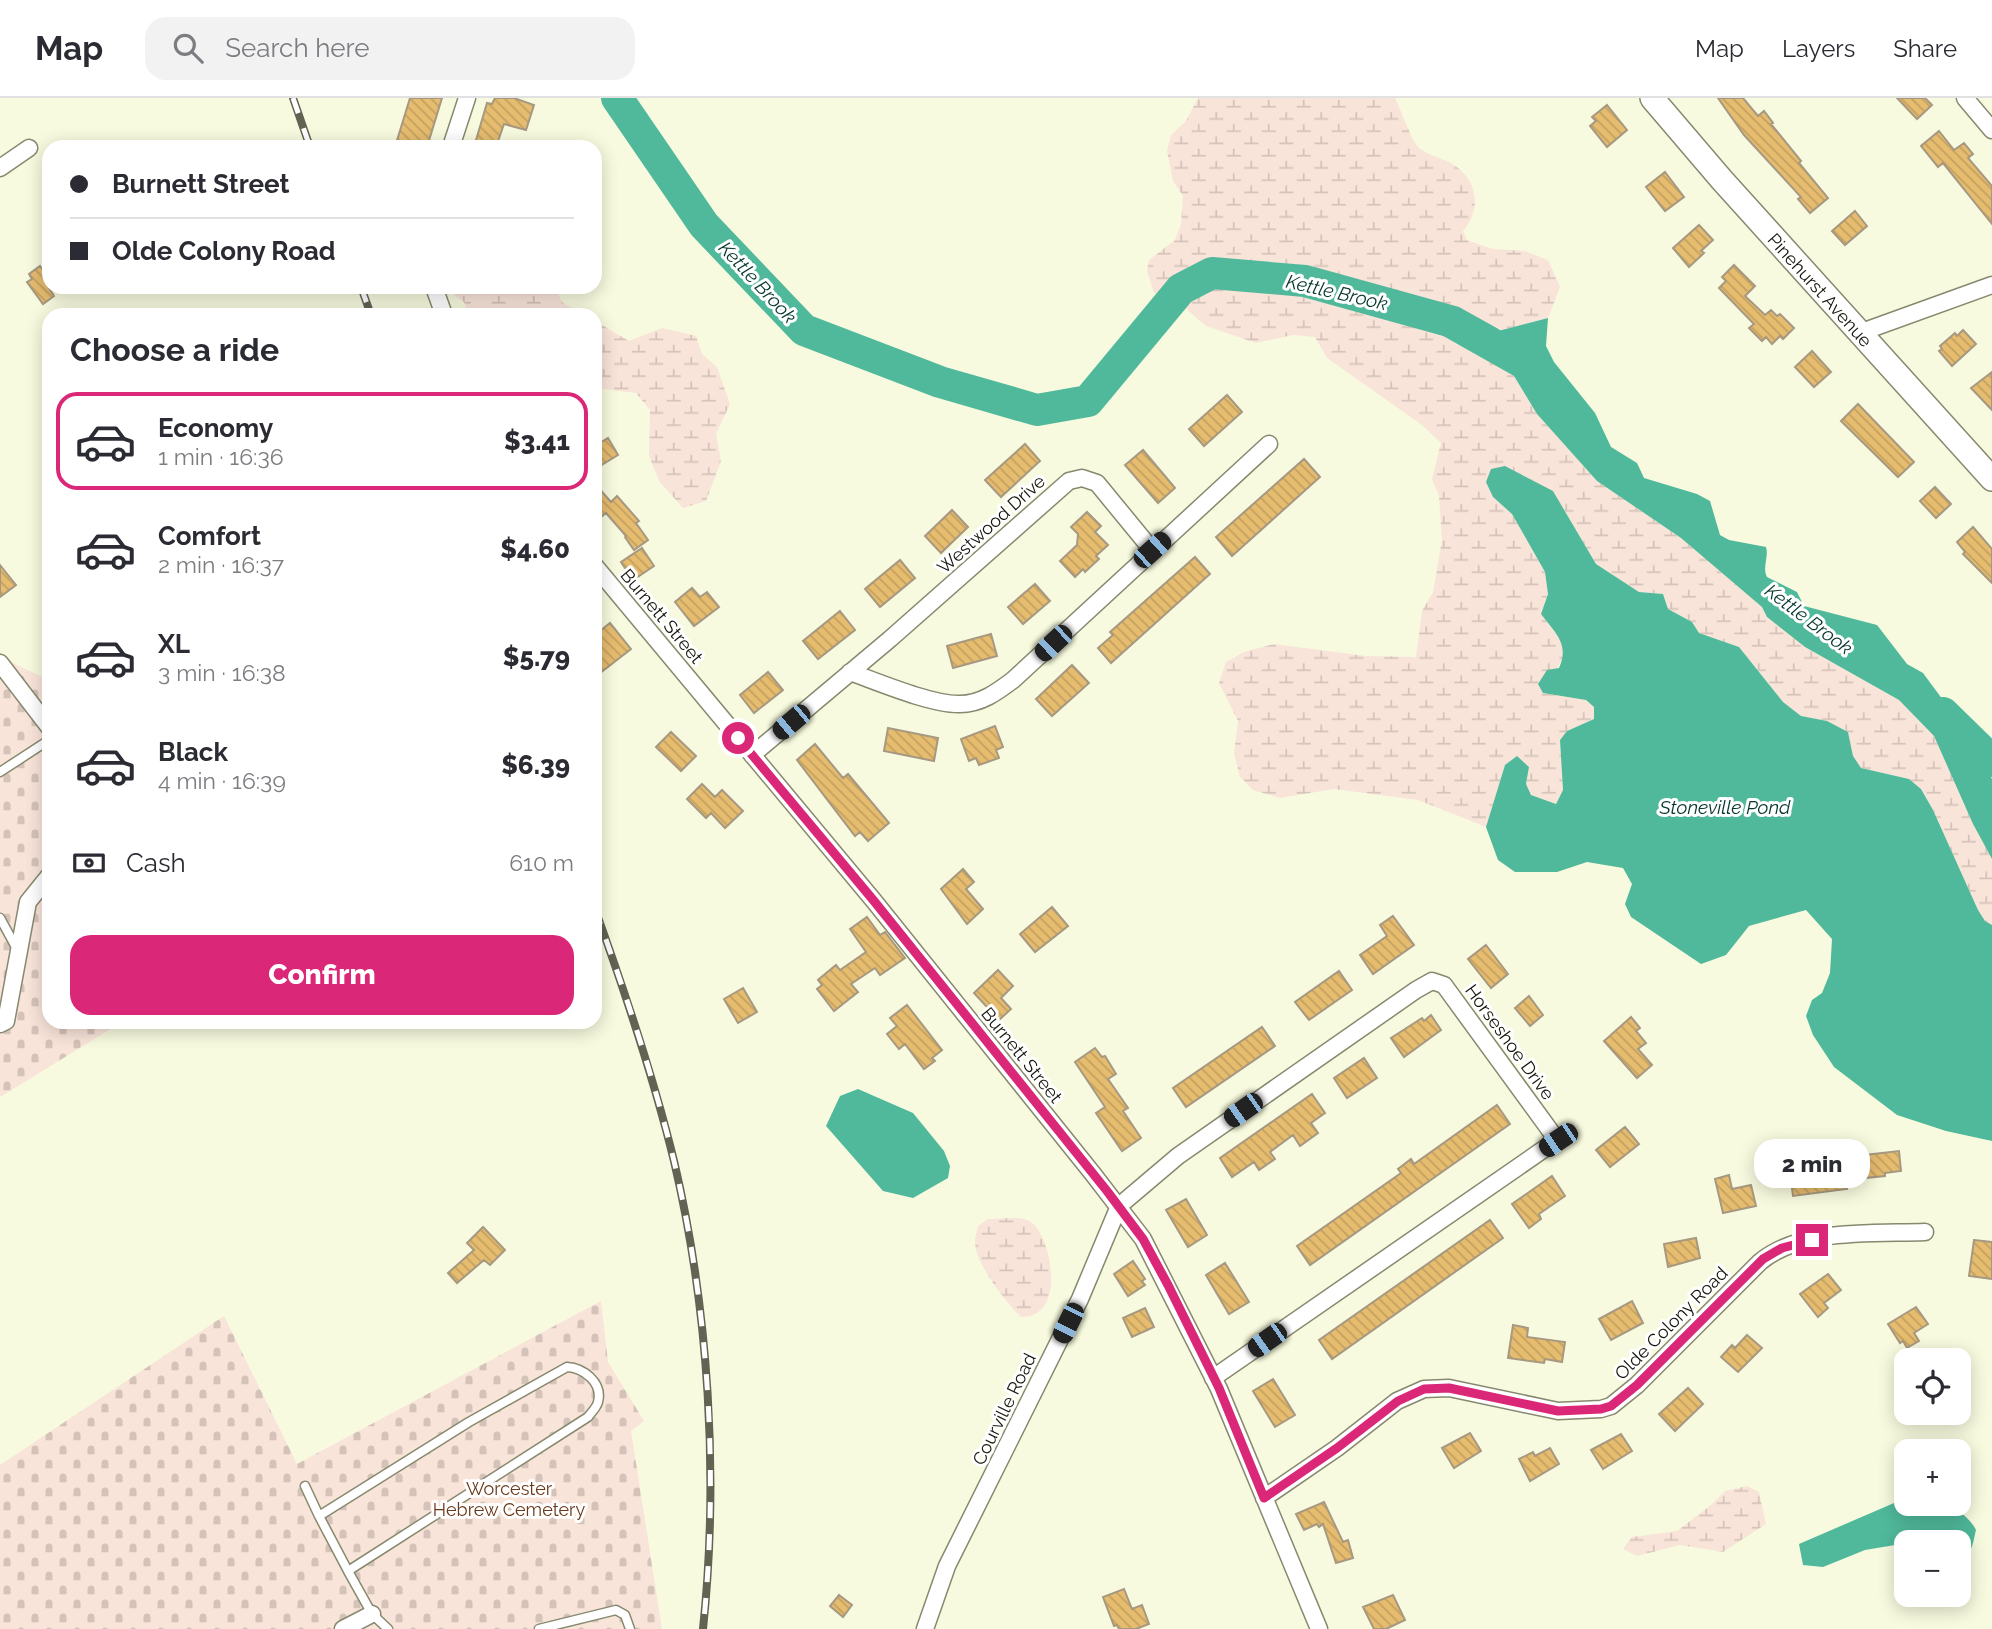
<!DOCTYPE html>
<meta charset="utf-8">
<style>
body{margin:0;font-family:Raleway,sans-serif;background:#f2f2f3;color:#2b2b33;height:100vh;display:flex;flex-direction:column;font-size:26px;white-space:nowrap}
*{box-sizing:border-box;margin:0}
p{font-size:23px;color:#7c7c81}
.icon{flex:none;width:38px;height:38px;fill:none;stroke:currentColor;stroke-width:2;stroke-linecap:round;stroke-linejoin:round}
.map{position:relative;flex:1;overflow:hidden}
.details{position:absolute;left:42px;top:210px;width:560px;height:721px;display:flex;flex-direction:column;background:#fff;border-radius:21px;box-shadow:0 4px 18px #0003}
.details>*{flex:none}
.banner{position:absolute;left:42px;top:42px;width:560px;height:154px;border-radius:21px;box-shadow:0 4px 18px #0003;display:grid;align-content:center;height:154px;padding:0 28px;background:#fff}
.tools{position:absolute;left:1894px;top:1250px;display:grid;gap:14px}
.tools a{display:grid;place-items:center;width:77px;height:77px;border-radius:14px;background:#fff;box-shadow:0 4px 18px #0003;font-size:35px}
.end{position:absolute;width:32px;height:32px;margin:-16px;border:9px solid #db2777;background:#fff;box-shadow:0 0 0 4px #fff}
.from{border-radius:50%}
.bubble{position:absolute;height:49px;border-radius:21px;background:#fff;box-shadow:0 4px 18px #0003;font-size:23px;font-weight:800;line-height:49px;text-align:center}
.car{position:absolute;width:21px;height:42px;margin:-21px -10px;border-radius:9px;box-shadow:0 0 5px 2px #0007;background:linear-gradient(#222 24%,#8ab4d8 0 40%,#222 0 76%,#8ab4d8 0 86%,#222 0)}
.banner b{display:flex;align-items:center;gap:24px;height:66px;font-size:26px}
.banner b+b{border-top:2px solid #e1e1e2}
.banner i{width:18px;height:18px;background:#2b2b33}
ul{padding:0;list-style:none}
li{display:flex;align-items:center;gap:21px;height:98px;margin:0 14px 10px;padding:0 14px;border:4px solid transparent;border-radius:21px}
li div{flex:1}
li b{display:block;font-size:26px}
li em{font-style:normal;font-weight:800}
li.current{border-color:#db2777}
li>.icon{width:63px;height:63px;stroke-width:1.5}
h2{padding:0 28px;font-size:32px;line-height:84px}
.pay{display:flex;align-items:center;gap:18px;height:77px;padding:0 28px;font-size:26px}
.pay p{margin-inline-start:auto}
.button{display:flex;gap:14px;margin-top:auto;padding:14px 28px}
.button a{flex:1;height:80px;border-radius:21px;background:#db2777;color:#fff;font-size:28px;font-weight:800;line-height:80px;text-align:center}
header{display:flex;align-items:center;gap:42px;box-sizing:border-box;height:98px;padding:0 35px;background:#fff;border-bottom:2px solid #e1e1e2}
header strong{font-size:33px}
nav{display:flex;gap:38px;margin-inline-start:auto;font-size:24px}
.search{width:490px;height:63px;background:#f2f2f3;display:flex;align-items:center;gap:18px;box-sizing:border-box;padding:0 24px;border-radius:21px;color:#7c7c81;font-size:26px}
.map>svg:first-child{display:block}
</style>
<header>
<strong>Map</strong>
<div class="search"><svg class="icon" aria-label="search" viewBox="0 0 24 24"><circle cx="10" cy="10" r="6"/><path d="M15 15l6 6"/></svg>Search here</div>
<nav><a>Map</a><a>Layers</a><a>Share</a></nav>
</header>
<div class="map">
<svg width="1992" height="1531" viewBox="0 0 1992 1531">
<defs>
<pattern id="wetland-marsh" width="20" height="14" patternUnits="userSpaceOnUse" patternTransform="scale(1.75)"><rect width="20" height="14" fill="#f9e4d9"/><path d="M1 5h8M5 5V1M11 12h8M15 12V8" fill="none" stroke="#d5c3b9"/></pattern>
<pattern id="cemetery-stones" width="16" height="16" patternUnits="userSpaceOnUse" patternTransform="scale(1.75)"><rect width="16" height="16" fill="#f9e4d9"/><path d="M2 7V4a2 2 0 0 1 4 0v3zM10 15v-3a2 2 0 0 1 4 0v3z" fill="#d5c3b9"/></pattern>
<pattern id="building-back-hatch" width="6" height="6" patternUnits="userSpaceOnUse" patternTransform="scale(1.75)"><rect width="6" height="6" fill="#e6bc6f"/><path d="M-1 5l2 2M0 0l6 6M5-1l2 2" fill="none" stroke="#c4a15f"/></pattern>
</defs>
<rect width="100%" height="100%" fill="#f7fade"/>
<path fill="url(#wetland-marsh)" d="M1198,0H1395C1401,12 1411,42 1419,50C1429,58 1444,60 1454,67C1479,83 1481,113 1463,133L1467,142L1493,151L1525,153L1548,162L1560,189L1548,220L1498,233L1453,224L1439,235L1514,278L1537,316L1597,383L1681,440L1762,509L1767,519L1805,549L1899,602L1934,638L1973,726L1992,761V827L1985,823L1978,812L1933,712L1921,691L1909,681L1861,670L1853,658L1848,634L1826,623L1801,618L1783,604L1739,549L1699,535L1692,524L1668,511L1663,496L1639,494L1596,466L1553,393L1493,399L1512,416L1545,474L1548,495L1541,516L1560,541L1564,558L1543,595L1586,602L1594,609V621L1567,633L1560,642L1563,692L1556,706L1531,697L1526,686L1529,669L1505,667L1486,729L1418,702L1334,691L1280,700L1253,692L1240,679L1234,656L1238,623L1219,585L1226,564L1244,554L1274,546L1366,558L1416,559L1422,513L1433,494L1442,442L1439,398L1432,381L1441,345L1422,327L1327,260L1315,239L1293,237L1256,245L1206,228L1184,209L1154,195L1147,173L1149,162L1175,142L1181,126L1183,98L1173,83L1167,53L1171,37L1186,23Z
M451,189H554L563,205L584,217H469L464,204L454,197Z
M595,223L629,243L662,230L696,238L702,256L717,269L730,306L716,336L721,363L706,403L683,410L659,383L649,358L650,312L636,295L604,291L595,292Z
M988,1121C1000,1121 1016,1118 1027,1122C1050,1129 1070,1220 1021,1219C1006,1205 975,1165 975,1144C975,1139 977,1133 978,1128Z
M1747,1388L1759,1394L1766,1426L1723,1454L1680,1447L1637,1458L1623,1451L1632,1439L1677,1433L1711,1407L1725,1393Z"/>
<path fill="url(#cemetery-stones)" d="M0,559L49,582V924H122L0,999Z
M601,1203L608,1264L644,1323L631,1333L662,1531H0V1367L224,1218L297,1366Z"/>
<path fill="#50b99b" d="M1548,220L1546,248L1554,264L1595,315L1611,349L1637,365L1644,380L1697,396L1710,403L1720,437L1729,442L1766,449C1769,459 1762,470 1767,479L1797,494L1804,508L1877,527L1907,566L1923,575L1971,640L1992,681V761L1973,726L1934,638L1899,602L1805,549L1767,519L1762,509L1681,440L1597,383L1537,316L1514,278L1438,235L1453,224L1498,233Z
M1505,368L1553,393L1596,466L1639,494L1663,496L1668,511L1692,524L1699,535L1739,549L1783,604L1801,618L1827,623L1848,634L1853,658L1861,670L1909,681L1921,691L1933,712L1978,812L1985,823L1992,827V1043L1946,1033L1897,1017L1834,969L1813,937L1806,918L1812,902L1822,895L1830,875L1832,841L1806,812L1749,828L1726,857L1701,866L1631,819L1625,806L1632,786L1623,770L1587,764L1557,774H1515L1498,762L1486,729L1505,667L1517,658L1529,669L1526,686L1531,697L1556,706L1563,692L1560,642L1567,633L1594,621V609L1586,602L1543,595L1538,586L1547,572L1559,570C1570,546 1555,535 1541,516L1548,496L1545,474L1512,416L1493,399L1486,384L1491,371Z
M858,991L913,1015L944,1053L950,1068L948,1080L913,1100L883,1093L826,1028L840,998Z
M1901,1402L1906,1403V1405C1932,1405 1962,1405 1976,1432C1973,1444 1972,1459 1958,1463V1444H1906V1453L1895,1447L1865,1452L1823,1469L1803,1467L1799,1446Z"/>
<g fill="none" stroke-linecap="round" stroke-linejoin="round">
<path stroke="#50b99b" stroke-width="32" d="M617,0L704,127L804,232L940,284L1037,312L1088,303L1181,191L1212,175L1305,183L1453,224L1489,244
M1943,615L1992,663"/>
</g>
<path fill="url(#building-back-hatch)" stroke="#a69881" stroke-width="2" d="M410,0H442L427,49L415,46L414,49H395Z
M495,0H514L534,7L526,32L504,26L496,49H474L487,5L492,6Z
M1718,0H1743L1758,18L1764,13L1773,25L1771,26L1801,63L1799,65L1828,100L1810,115L1798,101L1801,99L1744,37Z
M1897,0H1925L1932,7L1917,21Z
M1607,7L1627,32L1607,49L1590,28L1596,23L1592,19Z
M1939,33L1954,52L1964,45L1973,56L1968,60L1992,88V126L1943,65L1938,69L1921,48Z
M1665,74L1684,99L1665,113L1646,89Z
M1855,113L1867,128L1845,147L1832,133Z
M1699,127L1713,142L1701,153L1704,155L1689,169L1673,150Z
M1734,167L1755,188L1745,198L1765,217L1771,212L1777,218L1780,216L1794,230L1783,241L1780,238L1772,246L1766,239L1762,243L1749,230L1754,226L1719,190L1726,183L1722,179Z
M40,168L49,180V190L54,198L43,206L27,184L32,181L29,176Z
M1963,232L1976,246L1952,268L1939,253L1942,251L1940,248L1955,235L1957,238Z
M1812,253L1831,274L1814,289L1795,269Z
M1992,274V312L1971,290Z
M1227,297L1242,314L1204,348L1189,331Z
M1858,306L1914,364L1898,379L1841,323Z
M608,340L618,357L595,371V348Z
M1025,346L1040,363L1001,399L985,382Z
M1143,352L1175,390L1158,405L1125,367Z
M1304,361L1320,379L1232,458L1216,439Z
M595,386L611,404L617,398L639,423L636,425L648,442L634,452L625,439L626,438L606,415L595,424Z
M1935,389L1951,406L1936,420L1920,403Z
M952,412L968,429L941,455L925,438Z
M1087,414L1101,428L1095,434L1108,447L1096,458L1099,461L1085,474L1083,471L1075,479L1060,463L1077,447L1078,436L1071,429Z
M1973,429L1992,451V485L1963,456L1965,454L1957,444Z
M642,450L654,468L633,482L621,464Z
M1195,459L1210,476L1111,565L1098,550L1113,537L1110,534Z
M900,462L915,480L880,509L865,491Z
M0,467L16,487L0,499Z
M1035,486L1050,503L1023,526L1008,509Z
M692,490L700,499L707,494L719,509L694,528L675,504Z
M840,513L855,532L818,561L803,543Z
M610,525L631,551L595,579V537Z
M991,536L997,558L953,570L947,548Z
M1072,567L1089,585L1052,618L1036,601Z
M768,574L783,592L754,615L740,597Z
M995,628L1003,649L996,652L999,660L979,667L976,660L969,663L961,641Z
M888,630L938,640L934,663L884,653Z
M671,634L696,658L681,673L656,649Z
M815,646L843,680L848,676L889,725L868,743L860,734L855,738L797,662Z
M702,686L715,699L722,692L743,713L725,730L711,715L706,720L687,701Z
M963,771L974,784L966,791L983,811L967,826L941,791Z
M1052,809L1068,828L1035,854L1020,836Z
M1393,818L1414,847L1373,876L1360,857L1387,838L1380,827Z
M867,819L880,837L885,834L905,860L880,877L875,870L851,886L858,894L834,913L817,891L822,887L818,882L836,867L840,872L866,854L850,831Z
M1486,847L1508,876L1491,890L1468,861Z
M998,872L1013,888L1001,900L1011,911L999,922L974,895Z
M1339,873L1352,892L1309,922L1295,904Z
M743,890L757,914L738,925L724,901Z
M1529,898L1543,917L1530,928L1515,910Z
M907,907L942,952L932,960L935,963L924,971L905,946L899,951L887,936L897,928L890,920Z
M1431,917L1441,932L1404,959L1391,940L1422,920L1424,923Z
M1631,919L1640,930L1636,933L1646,945L1638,951L1652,967L1637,980L1604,943Z
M1262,929L1275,948L1186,1009L1173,990Z
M1095,950L1102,959L1105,958L1116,976L1108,981L1128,1010L1123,1013L1141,1040L1122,1053L1096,1015L1105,1009L1075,964Z
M1364,960L1377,980L1347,1000L1334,980Z
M1312,996L1325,1015L1311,1025L1318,1035L1300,1048L1293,1037L1270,1054L1275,1061L1259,1072L1254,1064L1232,1079L1220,1060Z
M1497,1007L1510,1026L1310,1167L1297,1148L1401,1075L1398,1071L1411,1061L1414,1066Z
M1625,1029L1639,1046L1610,1069L1596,1052Z
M1899,1053L1901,1073L1885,1075V1078L1846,1082L1847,1091L1793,1098L1789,1066L1808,1063L1810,1073L1866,1065L1865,1057Z
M1729,1077L1732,1091L1751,1087L1756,1108L1723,1115L1715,1081Z
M1552,1078L1565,1098L1539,1116L1541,1121L1529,1130L1512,1106Z
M1186,1101L1207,1137L1188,1149L1166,1112Z
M1490,1122L1503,1140L1332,1261L1319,1242Z
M483,1129L505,1152L490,1167L484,1162L457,1185L448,1175L474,1152L467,1145Z
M1696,1140L1700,1160L1668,1169L1664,1146Z
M1974,1142L1992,1144V1181L1969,1178Z
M1133,1163L1145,1181L1142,1183L1145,1187L1128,1198L1114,1176Z
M1225,1165L1249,1204L1229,1216L1206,1177Z
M1828,1176L1841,1192L1824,1205L1828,1210L1818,1219L1800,1196Z
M1632,1203L1643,1225L1611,1242L1599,1221Z
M1916,1209L1928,1226L1914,1235L1919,1243L1907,1250L1903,1243L1900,1245L1888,1226Z
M1145,1210L1154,1229L1132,1239L1123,1220Z
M1513,1227L1528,1230L1527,1239L1565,1244L1562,1264L1545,1261L1544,1265L1508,1260Z
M1747,1237L1762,1250L1738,1274L1721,1259L1732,1247L1735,1250Z
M1273,1281L1295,1317L1275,1329L1253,1293Z
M1688,1290L1703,1306L1675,1333L1659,1316Z
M1470,1335L1481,1353L1454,1370L1442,1350Z
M1621,1336L1632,1353L1603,1371L1591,1352Z
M1550,1350L1559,1366L1530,1383L1519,1361L1533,1354L1535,1358Z
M1324,1404L1343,1444L1348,1442L1353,1460L1336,1465L1323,1426L1319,1429L1317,1426L1304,1432L1296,1416Z
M1124,1491L1132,1511L1142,1507L1149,1526L1136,1531H1119L1117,1527L1114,1528L1103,1499Z
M839,1497L852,1507L843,1519L830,1508Z
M1393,1497L1405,1522L1386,1531H1374L1363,1509Z"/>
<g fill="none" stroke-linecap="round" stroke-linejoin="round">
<g stroke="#87896f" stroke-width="11">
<path id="lane" d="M0,674L49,642
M0,820L17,851
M305,1388L319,1418L469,1324L567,1269C583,1270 603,1284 598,1304C597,1309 591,1315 588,1319L348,1473L319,1418
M348,1473L372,1516L388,1531
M539,1531L616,1512L625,1517L630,1531"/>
</g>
<g stroke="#87896f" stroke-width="19">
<path id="street" d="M1965,0L1992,32
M451,49L467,0
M0,70L29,50
M434,189L444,217
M1859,235L1992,187
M595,468L874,803L1093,1076L1143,1141L1219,1291L1319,1531
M0,565L49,629
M850,574C878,584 932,607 960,606C981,606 997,594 1013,582L1269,346
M752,657L890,541L1069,383L1082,380L1097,385L1152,452
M0,926L6,923L28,804L49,778
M1264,1400L1337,1350L1397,1303L1424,1291L1449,1290L1558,1313L1601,1311L1611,1308L1637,1287L1760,1164C1800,1130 1874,1136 1925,1134
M343,1531L372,1516
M925,1531L947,1468L1080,1201L1119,1108L1178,1058L1416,892L1432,883L1444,887L1557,1042L1213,1280"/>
</g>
<g stroke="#87896f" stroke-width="26">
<path id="secondary" d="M1652,0L1722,82L1992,381"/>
</g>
<use href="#lane" stroke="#fff" stroke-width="8"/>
<use href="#street" stroke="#fff" stroke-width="16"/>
<use href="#secondary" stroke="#fff" stroke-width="23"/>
<g stroke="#626353" stroke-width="8">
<path id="rail" d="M293,0L310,49
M361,189L371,217
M595,811C625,894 653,977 674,1063C709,1212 719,1379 703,1531"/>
</g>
<use href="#rail" stroke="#fff" stroke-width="5" stroke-dasharray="16" stroke-linecap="butt"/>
</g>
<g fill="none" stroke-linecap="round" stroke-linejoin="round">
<path stroke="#db2777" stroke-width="9" d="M738,640L874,803L1107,1093L1143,1141L1168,1187L1219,1290L1264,1400L1337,1350L1398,1303L1424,1291L1449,1290L1558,1313L1601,1311L1611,1308L1637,1287L1763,1161L1782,1150L1812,1142"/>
</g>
<g text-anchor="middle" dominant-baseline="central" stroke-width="6" stroke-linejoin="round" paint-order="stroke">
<g font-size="18" fill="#15150c" stroke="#fff">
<text transform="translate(1820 192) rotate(48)">Pinehurst Avenue</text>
<text transform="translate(991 426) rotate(-42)">Westwood Drive</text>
<text transform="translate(662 518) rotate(50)">Burnett Street</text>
<text transform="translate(1510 944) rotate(54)">Horseshoe Drive</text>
<text transform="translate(1022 957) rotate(51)">Burnett Street</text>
<text transform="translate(1671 1225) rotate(-45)">Olde Colony Road</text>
<text transform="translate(1004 1311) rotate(-64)">Courville Road</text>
</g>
<g font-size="18" fill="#6a391a" stroke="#fff">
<text x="509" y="1390">Worcester<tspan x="509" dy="21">Hebrew Cemetery</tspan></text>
</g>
<g font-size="19" font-style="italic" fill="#06372b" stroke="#fff">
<text transform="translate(758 184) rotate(47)">Kettle Brook</text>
<text transform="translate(1337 194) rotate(13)">Kettle Brook</text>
<text transform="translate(1809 521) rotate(37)">Kettle Brook</text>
<text x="1725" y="709">Stoneville Pond</text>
</g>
</g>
</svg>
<div class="tools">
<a><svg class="icon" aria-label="locate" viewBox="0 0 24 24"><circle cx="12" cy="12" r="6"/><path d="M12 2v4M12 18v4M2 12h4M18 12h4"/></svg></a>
<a>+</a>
<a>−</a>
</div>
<i class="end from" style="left:738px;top:640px"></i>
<i class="end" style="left:1812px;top:1142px"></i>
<div class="bubble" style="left:1754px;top:1041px;width:116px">2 min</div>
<i class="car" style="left:1152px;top:452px;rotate:48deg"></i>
<i class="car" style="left:1053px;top:545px;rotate:227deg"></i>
<i class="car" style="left:791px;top:624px;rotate:230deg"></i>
<i class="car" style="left:1243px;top:1012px;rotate:235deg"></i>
<i class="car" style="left:1558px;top:1042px;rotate:236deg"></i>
<i class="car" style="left:1068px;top:1225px;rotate:206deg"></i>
<i class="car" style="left:1267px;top:1242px;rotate:235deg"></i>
<div class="banner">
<b><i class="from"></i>Burnett Street</b>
<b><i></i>Olde Colony Road</b>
</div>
<section class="details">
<h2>Choose a ride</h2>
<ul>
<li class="current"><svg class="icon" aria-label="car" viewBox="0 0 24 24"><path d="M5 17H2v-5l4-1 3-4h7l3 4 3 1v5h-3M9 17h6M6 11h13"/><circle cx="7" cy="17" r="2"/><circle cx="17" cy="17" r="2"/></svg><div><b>Economy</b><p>1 min · 16:36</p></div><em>$3.41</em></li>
<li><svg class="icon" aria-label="car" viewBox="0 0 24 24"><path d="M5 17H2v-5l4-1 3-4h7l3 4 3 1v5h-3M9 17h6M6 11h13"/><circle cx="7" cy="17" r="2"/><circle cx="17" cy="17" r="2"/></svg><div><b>Comfort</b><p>2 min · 16:37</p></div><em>$4.60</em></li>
<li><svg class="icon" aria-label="car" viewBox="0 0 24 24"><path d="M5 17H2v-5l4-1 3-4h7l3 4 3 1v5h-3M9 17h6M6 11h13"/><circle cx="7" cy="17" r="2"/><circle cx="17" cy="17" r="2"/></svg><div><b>XL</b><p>3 min · 16:38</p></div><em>$5.79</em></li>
<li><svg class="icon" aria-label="car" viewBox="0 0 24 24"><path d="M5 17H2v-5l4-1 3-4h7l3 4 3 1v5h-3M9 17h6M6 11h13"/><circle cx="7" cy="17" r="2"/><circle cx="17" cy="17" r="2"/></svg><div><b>Black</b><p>4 min · 16:39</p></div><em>$6.39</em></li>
</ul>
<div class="pay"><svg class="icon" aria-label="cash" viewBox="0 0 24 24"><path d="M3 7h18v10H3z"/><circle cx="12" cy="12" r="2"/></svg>Cash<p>610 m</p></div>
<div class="button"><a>Confirm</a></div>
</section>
</div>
